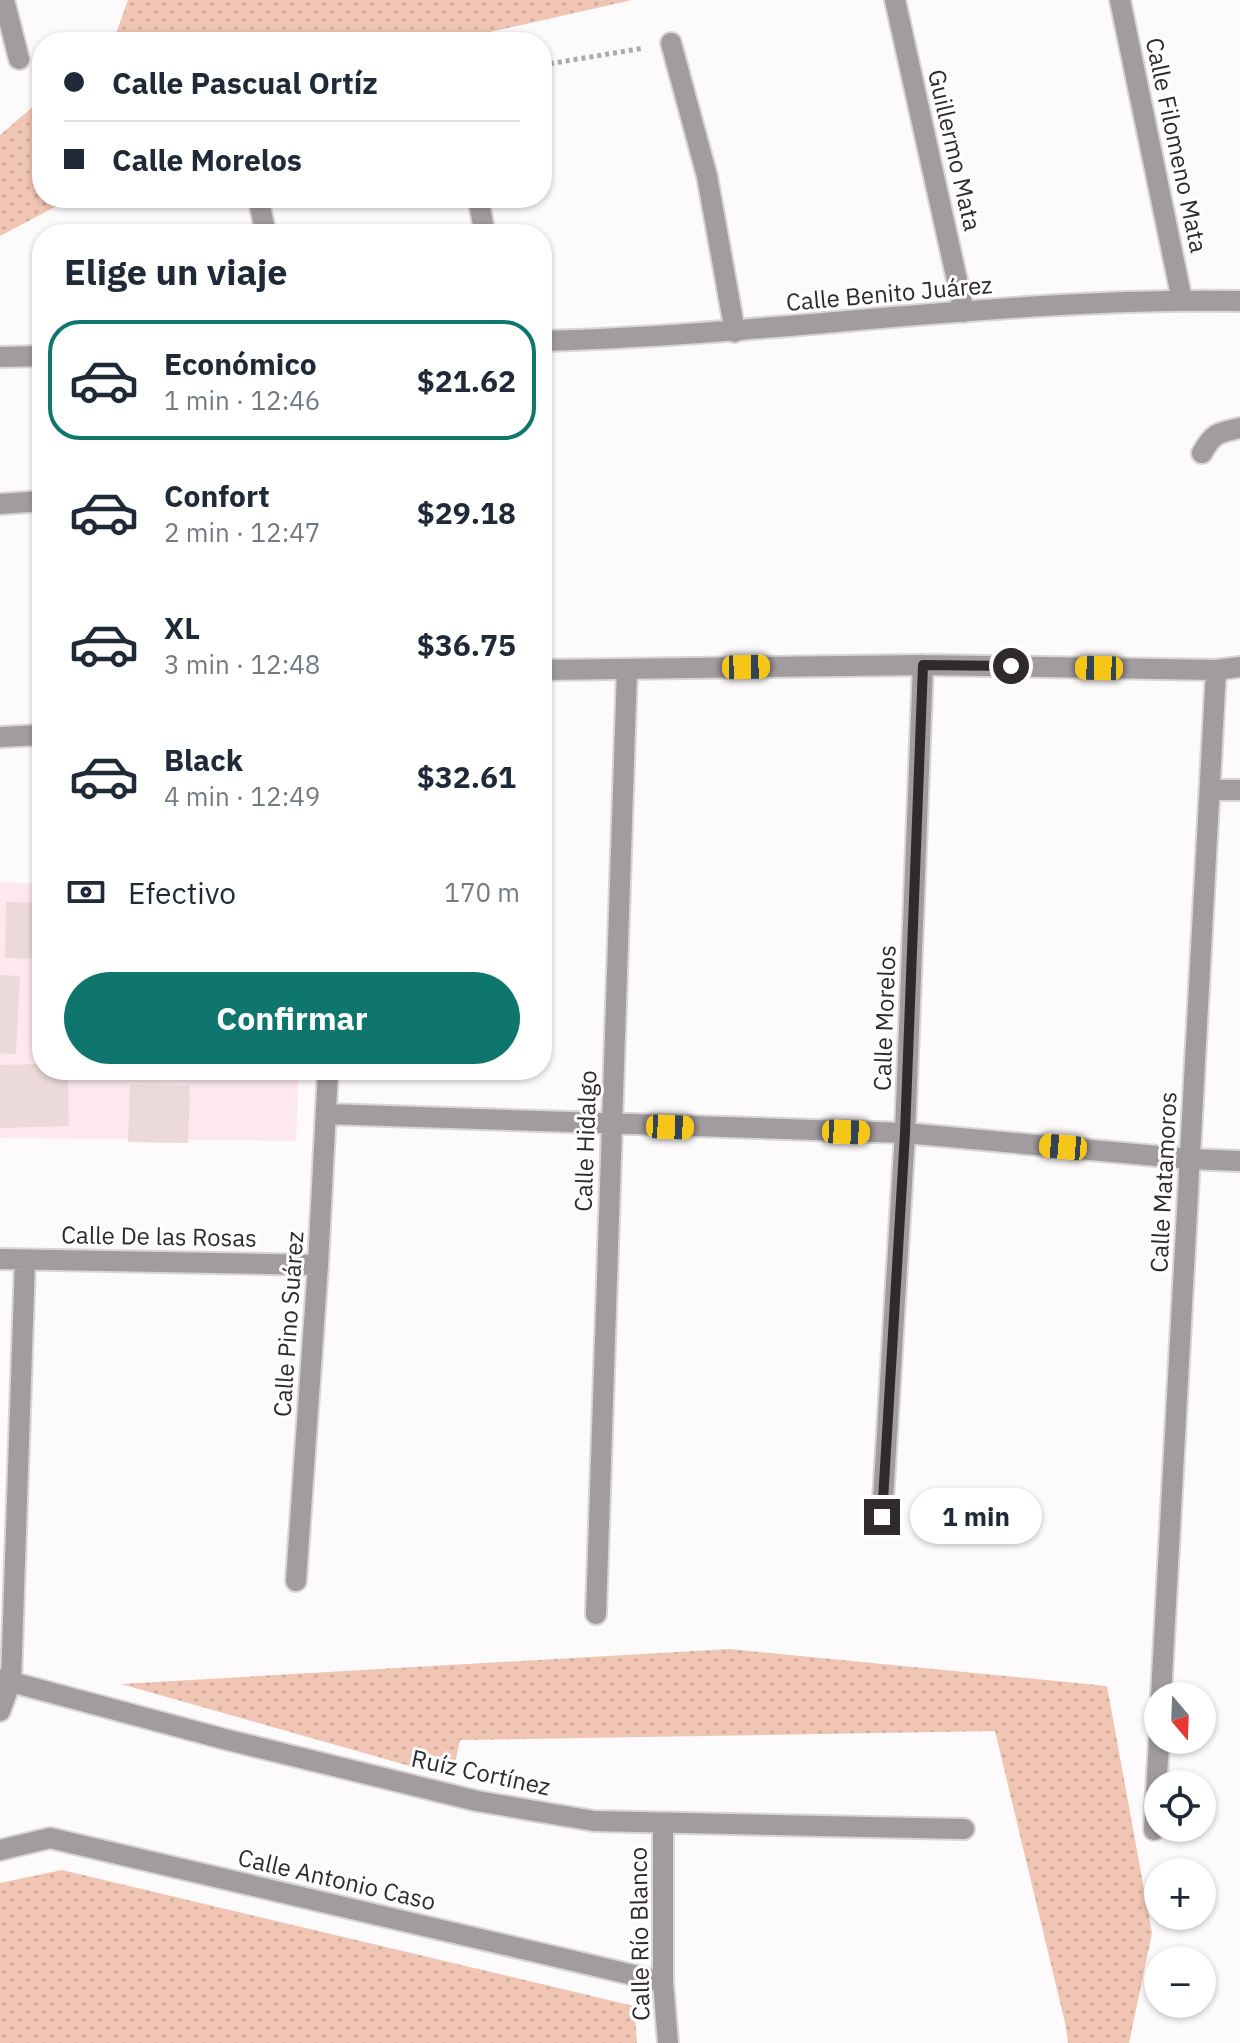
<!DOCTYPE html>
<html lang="es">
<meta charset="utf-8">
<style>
body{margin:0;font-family:"IBM Plex Sans",sans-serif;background:#f2f2f3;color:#1f2937;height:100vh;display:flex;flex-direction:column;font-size:30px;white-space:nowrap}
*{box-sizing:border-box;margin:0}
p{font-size:26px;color:#747a83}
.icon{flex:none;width:44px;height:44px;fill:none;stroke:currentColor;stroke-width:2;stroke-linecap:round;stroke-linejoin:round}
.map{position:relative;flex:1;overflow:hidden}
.side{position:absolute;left:32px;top:224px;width:520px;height:856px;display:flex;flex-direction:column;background:#fff;border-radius:32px;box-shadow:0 2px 6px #0004}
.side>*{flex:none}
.banner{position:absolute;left:32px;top:32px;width:520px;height:176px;border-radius:32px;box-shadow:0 2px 6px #0004;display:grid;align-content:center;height:176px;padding:0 32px;background:#fff}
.needle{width:52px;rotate:161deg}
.tools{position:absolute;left:1144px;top:1682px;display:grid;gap:16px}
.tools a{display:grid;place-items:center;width:72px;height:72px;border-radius:50%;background:#fff;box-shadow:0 2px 6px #0004;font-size:40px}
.end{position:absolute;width:36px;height:36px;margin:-18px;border:10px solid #312a2d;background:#fff;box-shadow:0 0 0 4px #fff}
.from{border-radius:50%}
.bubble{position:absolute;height:56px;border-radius:28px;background:#fff;box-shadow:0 2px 6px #0004;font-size:26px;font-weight:700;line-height:56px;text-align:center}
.car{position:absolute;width:24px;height:48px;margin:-24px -12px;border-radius:10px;box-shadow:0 0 6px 2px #0007;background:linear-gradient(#f5c518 24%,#345 0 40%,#f5c518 0 76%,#345 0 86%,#f5c518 0)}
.banner b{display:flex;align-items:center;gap:28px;height:76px;font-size:30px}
.banner b+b{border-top:2px solid #e0e1e3}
.banner i{width:20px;height:20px;background:#1f2937}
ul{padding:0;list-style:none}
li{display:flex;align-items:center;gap:24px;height:120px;margin:0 16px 12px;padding:0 16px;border:4px solid transparent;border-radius:32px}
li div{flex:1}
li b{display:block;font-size:30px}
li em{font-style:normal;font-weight:700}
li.selected{border-color:#0f766e}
li>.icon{width:72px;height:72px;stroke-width:1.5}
h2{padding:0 32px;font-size:36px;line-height:96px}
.pay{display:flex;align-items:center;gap:20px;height:88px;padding:0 32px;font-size:30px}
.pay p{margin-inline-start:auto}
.primary-button{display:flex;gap:16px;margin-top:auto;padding:16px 32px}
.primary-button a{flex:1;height:92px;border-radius:48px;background:#0f766e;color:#fff;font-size:32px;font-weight:700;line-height:92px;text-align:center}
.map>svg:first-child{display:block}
</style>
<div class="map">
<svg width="1240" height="2043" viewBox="0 0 1240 2043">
<defs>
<pattern id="green-dots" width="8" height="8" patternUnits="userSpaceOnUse" patternTransform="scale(2)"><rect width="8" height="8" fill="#f0c5b4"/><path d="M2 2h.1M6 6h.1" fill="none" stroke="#cea99b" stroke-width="1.8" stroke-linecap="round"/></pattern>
</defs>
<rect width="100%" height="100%" fill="#fdfafb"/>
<path fill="#fde8ef" d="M0,882L42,884V1070H299L296,1141L0,1138Z"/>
<path fill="url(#green-dots)" d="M128,0H632L446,42H108L115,36Z
M42,99V198H72L0,236V135Z
M729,1649L1107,1686L1152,1933L1129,2043H1068L1066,2027L995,1731L460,1740L452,1778L121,1684Z
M62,1870L634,2006L637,2043H0V1883Z"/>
<path fill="#ecd9d9" d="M6,902L42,903V959L5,958Z
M0,975L20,976L16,1054L0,1053Z
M42,1064V1070H68L69,1126L0,1128V1065Z
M130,1085L190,1086L188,1143L128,1142Z"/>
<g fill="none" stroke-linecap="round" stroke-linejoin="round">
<g stroke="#d8d5d6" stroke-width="24">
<path id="minor" d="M4,0L19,59
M895,0L964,312
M1120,0L1182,300
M671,43L707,176L735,332
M258,198L266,234
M478,198L485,234
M542,341C775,335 1007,297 1240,301
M0,357L42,356
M1202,453C1214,432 1218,433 1240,428
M0,504L42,501
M542,670L923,665L1216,670L1240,667
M0,737L42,735
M1210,790H1240
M327,1114L905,1133L1190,1159L1240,1161
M0,1259L318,1265
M882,1517L905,1133L923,665
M296,1581L318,1265L328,1070
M596,1614L627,669
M0,1679L224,1739L477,1801L594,1821L964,1829
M1161,1696L1216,670
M0,1711L11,1681L25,1260
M663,1824V1982L668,2043
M1154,1830L1159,1740
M0,1850L50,1838L663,1982"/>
</g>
<path stroke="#ada8aa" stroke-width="5" stroke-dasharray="4 4" stroke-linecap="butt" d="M542,65L644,48"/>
<use href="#minor" stroke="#a29ca1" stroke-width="20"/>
</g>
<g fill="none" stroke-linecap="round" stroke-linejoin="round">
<path stroke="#312a2d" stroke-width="10" d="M882,1517L905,1133L923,665L1011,666"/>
</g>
<g text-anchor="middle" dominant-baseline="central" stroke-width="6" stroke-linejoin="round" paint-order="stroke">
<g font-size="24" fill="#312a2d" stroke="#fff">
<text transform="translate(1177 145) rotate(78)">Calle Filomeno Mata</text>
<text transform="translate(955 150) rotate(77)">Guillermo Mata</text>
<text transform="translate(889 293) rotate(-5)">Calle Benito Juárez</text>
<text transform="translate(884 1018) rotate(-88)">Calle Morelos</text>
<text transform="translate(585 1141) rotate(-88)">Calle Hidalgo</text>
<text transform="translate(1163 1182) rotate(-87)">Calle Matamoros</text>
<text transform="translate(159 1236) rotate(1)">Calle De las Rosas</text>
<text transform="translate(288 1324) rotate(-86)">Calle Pino Suárez</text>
<text transform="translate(481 1772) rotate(12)">Ruíz Cortínez</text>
<text transform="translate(337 1879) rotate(13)">Calle Antonio Caso</text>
<text transform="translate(639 1934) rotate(-91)">Calle Río Blanco</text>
</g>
</g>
</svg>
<div class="tools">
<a><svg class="needle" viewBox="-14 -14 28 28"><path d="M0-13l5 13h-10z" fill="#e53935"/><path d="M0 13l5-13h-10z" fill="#747a83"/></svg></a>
<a><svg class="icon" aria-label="locate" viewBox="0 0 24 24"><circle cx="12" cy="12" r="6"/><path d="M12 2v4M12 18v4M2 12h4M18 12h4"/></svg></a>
<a>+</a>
<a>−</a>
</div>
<i class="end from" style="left:1011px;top:666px"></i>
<i class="end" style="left:882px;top:1517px"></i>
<div class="bubble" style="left:910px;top:1488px;width:132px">1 min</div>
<i class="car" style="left:746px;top:667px;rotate:89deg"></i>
<i class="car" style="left:1099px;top:668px;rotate:271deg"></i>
<i class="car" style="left:670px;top:1127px;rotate:92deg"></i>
<i class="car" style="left:846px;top:1132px;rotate:92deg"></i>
<i class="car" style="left:1063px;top:1147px;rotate:275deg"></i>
<div class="banner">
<b><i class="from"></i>Calle Pascual Ortíz</b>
<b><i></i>Calle Morelos</b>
</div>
<section class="side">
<h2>Elige un viaje</h2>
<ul>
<li class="selected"><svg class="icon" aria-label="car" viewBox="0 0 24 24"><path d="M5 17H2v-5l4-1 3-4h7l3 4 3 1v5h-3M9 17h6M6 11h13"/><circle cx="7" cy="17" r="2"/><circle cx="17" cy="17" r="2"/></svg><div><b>Económico</b><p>1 min · 12:46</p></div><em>$21.62</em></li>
<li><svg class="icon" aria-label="car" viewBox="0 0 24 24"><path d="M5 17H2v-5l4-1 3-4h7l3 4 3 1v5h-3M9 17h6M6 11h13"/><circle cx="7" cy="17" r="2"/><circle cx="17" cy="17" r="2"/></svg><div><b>Confort</b><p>2 min · 12:47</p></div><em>$29.18</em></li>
<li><svg class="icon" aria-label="car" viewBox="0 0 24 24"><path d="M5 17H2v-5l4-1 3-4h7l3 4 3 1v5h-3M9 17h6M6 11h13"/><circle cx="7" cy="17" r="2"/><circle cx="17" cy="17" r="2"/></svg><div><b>XL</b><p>3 min · 12:48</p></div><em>$36.75</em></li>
<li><svg class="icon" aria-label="car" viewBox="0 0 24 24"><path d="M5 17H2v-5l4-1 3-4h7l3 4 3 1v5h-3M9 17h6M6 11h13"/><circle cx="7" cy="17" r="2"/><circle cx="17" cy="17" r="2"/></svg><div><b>Black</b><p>4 min · 12:49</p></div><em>$32.61</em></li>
</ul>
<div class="pay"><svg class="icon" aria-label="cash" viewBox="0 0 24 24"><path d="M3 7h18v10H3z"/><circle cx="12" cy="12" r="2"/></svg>Efectivo<p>170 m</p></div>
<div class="primary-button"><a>Confirmar</a></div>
</section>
</div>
